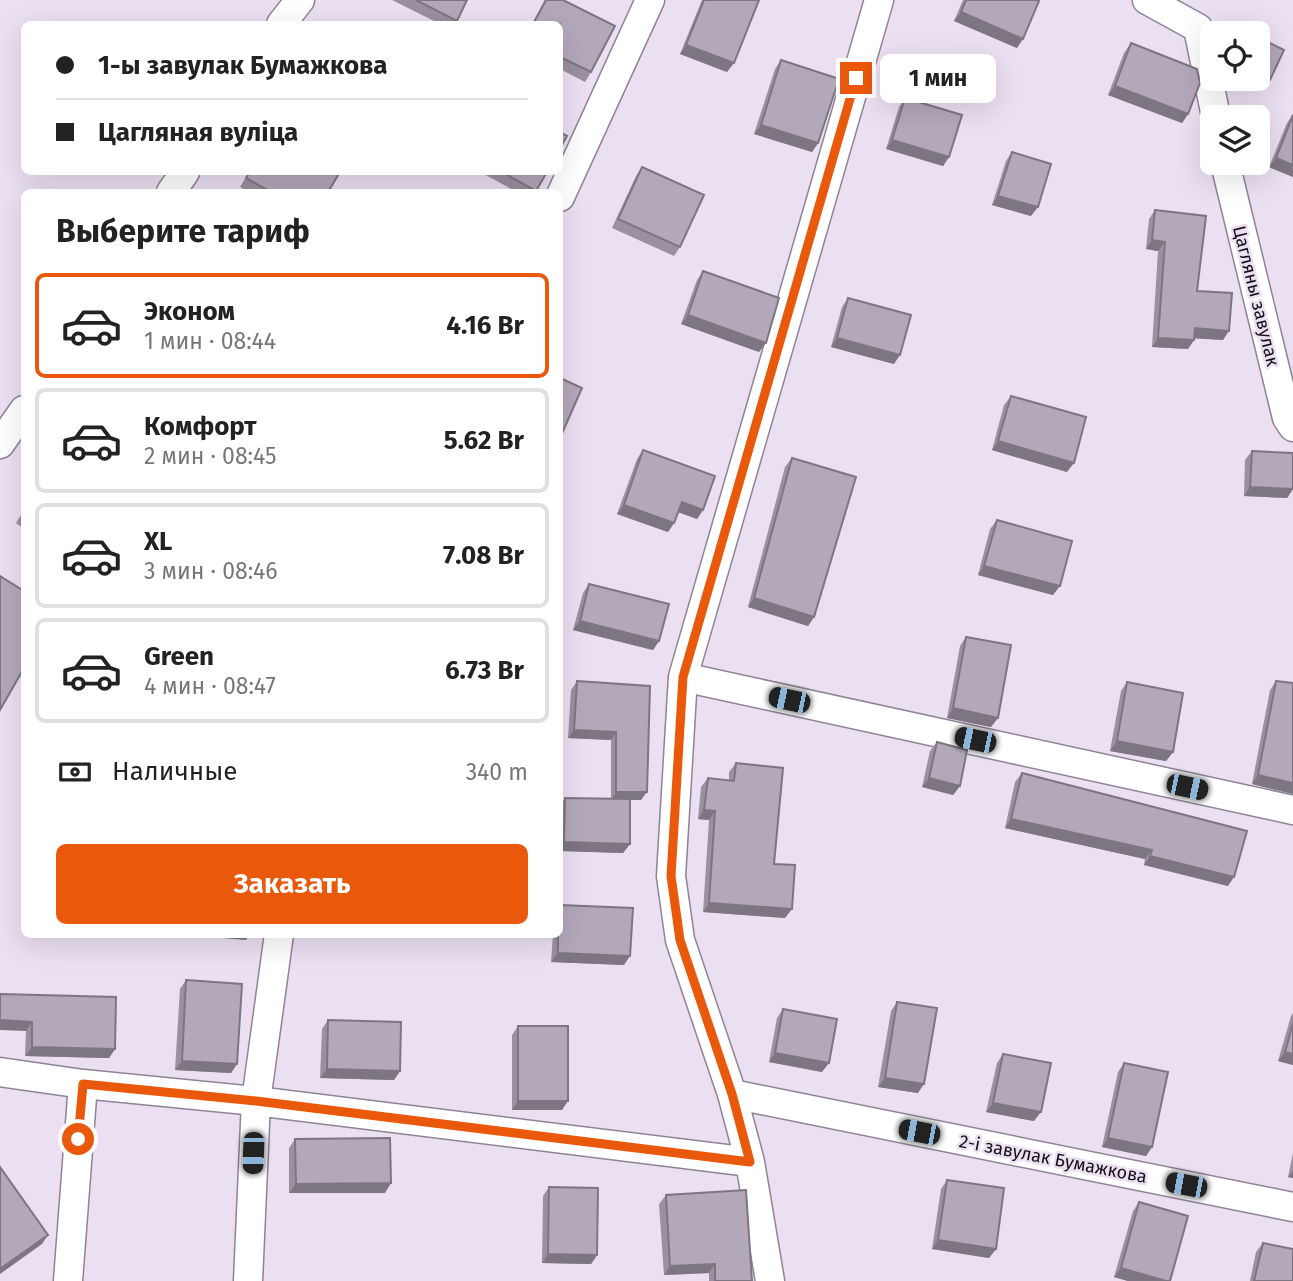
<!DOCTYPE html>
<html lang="ru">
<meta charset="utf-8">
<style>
body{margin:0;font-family:"Fira Sans",sans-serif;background:#f6f6f6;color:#222;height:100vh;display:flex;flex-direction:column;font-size:26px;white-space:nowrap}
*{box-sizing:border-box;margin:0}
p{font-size:23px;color:#767676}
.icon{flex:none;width:38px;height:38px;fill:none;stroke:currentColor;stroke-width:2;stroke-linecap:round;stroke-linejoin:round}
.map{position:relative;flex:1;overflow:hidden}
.side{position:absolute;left:21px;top:189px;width:542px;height:749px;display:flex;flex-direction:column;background:#fff;border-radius:10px;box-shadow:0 7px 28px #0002}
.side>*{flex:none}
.banner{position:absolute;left:21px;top:21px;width:542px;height:154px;border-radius:10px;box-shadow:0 7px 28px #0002;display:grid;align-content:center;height:154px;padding:0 35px;background:#fff}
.fabs{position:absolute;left:1200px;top:21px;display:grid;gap:14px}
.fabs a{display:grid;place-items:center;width:70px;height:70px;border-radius:10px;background:#fff;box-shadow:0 7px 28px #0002;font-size:35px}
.end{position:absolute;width:32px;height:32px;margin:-16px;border:9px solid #ea580c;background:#fff;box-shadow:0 0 0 4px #fff}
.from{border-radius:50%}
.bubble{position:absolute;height:49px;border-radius:10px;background:#fff;box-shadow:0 7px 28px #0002;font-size:23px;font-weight:700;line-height:49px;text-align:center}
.car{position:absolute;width:21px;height:42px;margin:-21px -10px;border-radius:9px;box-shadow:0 0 5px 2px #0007;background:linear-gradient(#222 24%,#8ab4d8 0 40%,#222 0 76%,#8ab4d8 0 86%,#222 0)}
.banner b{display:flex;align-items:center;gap:24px;height:66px;font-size:26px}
.banner b+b{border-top:2px solid #e0e0e0}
.banner i{width:18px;height:18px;background:#222}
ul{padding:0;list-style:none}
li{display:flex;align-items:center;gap:21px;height:105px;margin:0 14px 10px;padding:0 21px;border:4px solid #e0e0e0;border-radius:10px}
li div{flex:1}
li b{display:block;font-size:26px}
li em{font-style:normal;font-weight:700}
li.current{border-color:#ea580c}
li>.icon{width:63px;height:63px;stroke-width:1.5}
h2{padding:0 35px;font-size:32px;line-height:84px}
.pay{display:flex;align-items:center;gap:18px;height:77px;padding:0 35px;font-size:26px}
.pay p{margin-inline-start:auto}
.primary-button{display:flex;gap:14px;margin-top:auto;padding:14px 35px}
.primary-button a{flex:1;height:80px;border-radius:10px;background:#ea580c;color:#fff;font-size:28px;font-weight:700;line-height:80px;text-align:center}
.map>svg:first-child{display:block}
</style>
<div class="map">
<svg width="1293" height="1281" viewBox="0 0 1293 1281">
<rect width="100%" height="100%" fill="#ebdff2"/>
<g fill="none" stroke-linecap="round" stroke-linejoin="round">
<g stroke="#8f8496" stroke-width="31">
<path id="minor" d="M1147,0L1198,28L1216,117
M281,24L300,0
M1225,163L1287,418L1293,427
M171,192L185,172
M560,197L650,0
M0,444L24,410
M683,677L1293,810
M0,1072L83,1084L256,1101L750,1162
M732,1094L1293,1207
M68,1281L83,1084
M248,1281L256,1101L279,934
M770,1281L750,1162L732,1094L680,940L671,876L683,677L879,0"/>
</g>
<use href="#minor" stroke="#fff" stroke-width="28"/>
</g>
<path fill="#9a90a0" d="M392,0H467L454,24H440Z
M545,0H563L591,72L585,82L560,69V24H532Z
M702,0H759L727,72L680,54Z
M963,0H1038L1017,48L954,21Z
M1258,37L1270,80L1263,89L1241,79H1258Z
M1131,43L1188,114L1182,123L1108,95L1124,53Z
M781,60L818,143L812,152L754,134L775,69Z
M905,98L949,157L943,166L886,149L899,107Z
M1293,114V177L1269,167L1287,123Z
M1012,152L1031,216L992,205L1006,161Z
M642,167L680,247L674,256L612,228L636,176Z
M249,172H340L328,192H249L240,187Z
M480,172H547L535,192H517Z
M1155,210L1197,291L1223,340L1194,338V340L1188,349L1152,347L1158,251L1146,249L1149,219Z
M703,271L759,352L681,324L697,280Z
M848,298L894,364L831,347L842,307Z
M1011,396L1067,472L992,450L1004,405Z
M643,450L703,510L697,519L678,512L674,523L668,532L617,514L637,459Z
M1252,451L1293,489L1287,498L1244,496L1245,460Z
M792,458L814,617L808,626L748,607L785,467Z
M24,510V529L16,523Z
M997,520L1053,595L978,575L990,529Z
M589,584L659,641L653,650L573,630L583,593Z
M966,637L991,727L947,718L960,646Z
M577,681L650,686L641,800H630V844L623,853L560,851V805L565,798L611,799V740L568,738L571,690Z
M1276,681L1293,794L1252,784L1270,690Z
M1127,682L1173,752L1166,761L1110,751L1121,691Z
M937,742L960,786L953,795L922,787L930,751Z
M736,763L774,864L785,918L703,912L709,820L698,819L701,787L708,778L729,780V772Z
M1022,773L1228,886L1144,865L1145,859L1005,828L1015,782Z
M553,934H560L624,965L551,962Z
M186,980L237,1064L231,1073L175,1070L180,989Z
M0,994L115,1049L109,1058L25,1056L26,1031Z
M897,1002L918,1093L878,1087L891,1011Z
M783,1009L822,1072L769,1062L777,1018Z
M1293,1013V1065L1278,1061L1291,1016Z
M328,1020L400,1071L394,1080L320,1078L322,1029Z
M518,1026L562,1110H512V1035Z
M1003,1054L1034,1121L986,1112L997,1063Z
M1124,1063L1152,1147L1146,1156L1102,1147L1118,1072Z
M295,1139L385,1193H289V1148Z
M1293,1153V1178L1288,1177Z
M947,1180L996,1249L989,1258L932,1249L941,1189Z
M549,1187L597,1255L591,1264L542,1263L543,1196Z
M666,1195L752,1281H709V1273L664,1275L659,1204Z
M1139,1202L1170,1281H1128L1114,1277L1133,1211Z
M1263,1243L1293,1281H1250L1256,1252Z"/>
<path fill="#7d7682" d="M961,12L1023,39L1017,48L954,21Z
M686,45L734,63L727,72L680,54Z
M1115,86L1188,114L1182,123L1108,95Z
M761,125L818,143L812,152L754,134Z
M892,140L949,157L943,166L886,149Z
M1276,158L1293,165V177L1269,167Z
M998,196L1038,207L1031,216L992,205Z
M1152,240L1165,242L1158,251L1146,249Z
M688,315L766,343L759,352L681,324Z
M1195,328L1229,331L1223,340L1188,338Z
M837,338L900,355L894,364L831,347Z
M1158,338L1194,340L1188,349L1152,347Z
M998,441L1074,463L1067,472L992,450Z
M1250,487L1293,489L1287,498L1244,496Z
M682,502L703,510L697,519L675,511Z
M624,505L674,523L668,532L617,514Z
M984,566L1060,586L1053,595L978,575Z
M754,598L814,617L808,626L748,607Z
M580,621L659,641L653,650L573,630Z
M953,708L998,718L991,727L947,718Z
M574,730L616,732L611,740L568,738Z
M1117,741L1173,752L1166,761L1110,751Z
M1258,775L1293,783V794L1252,784Z
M929,778L960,786L953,795L922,787Z
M616,792H647L641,800H611Z
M704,810L715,811L709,820L698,819Z
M1011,819L1152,850L1145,859L1005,828Z
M564,842L630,844L623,853L560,851V848Z
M1150,856L1234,877L1228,886L1144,865Z
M709,903L792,909L785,918L703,912Z
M187,934H250L246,940L186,935Z
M558,953L630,956L624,965L551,962Z
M0,1020L32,1022L26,1031L0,1030Z
M32,1047L115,1049L109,1058L25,1056Z
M1285,1052L1293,1054V1065L1278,1061Z
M775,1053L829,1063L822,1072L769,1062Z
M182,1061L237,1064L231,1073L175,1070Z
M327,1069L400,1071L394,1080L320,1078Z
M885,1078L924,1084L918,1093L878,1087Z
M518,1101H568L562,1110H512Z
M993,1103L1041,1112L1034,1121L986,1112Z
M1108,1138L1152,1147L1146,1156L1102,1147Z
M1293,1171V1178L1288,1177Z
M391,1183L385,1193H289L296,1184Z
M48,1235L42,1244L0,1274V1269Z
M938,1240L996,1249L989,1258L932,1249Z
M548,1254L597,1255L591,1264L542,1263Z
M715,1264L709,1273L664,1275L670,1266Z
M1121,1268L1166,1281H1128L1114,1277Z"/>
<path fill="#b3a8ba" stroke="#7d7682" stroke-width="2" d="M416,0H467L457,21Z
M546,0H563L615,26L591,72L560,57V24H533Z
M704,0H759L734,63L686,45Z
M966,0H1038L1039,1L1023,39L961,12Z
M1258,37L1284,50L1270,80L1258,75Z
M1131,43L1197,69L1200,83L1188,114L1115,86Z
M781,60L839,79L818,143L761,125Z
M905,98L962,115L949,157L892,140Z
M1293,115V165L1276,158Z
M560,132L567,136L560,149Z
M1012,152L1051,164L1038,207L998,196Z
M642,167L704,195L680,247L618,219Z
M250,172H340L328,192H271L246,178Z
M502,172H547L536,191Z
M1155,210L1206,216L1197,291L1232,293L1229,331L1195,328L1194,340L1158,338L1165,242L1152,240Z
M703,271L779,298L766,343L688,315Z
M848,298L911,315L900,355L837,338Z
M560,378L582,388L560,438Z
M1011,396L1086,417L1074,463L998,441Z
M643,450L715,476L703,510L682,502L674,523L624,505Z
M1252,451L1293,453V489L1250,487Z
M792,458L856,477L814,617L754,598Z
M997,520L1072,541L1060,586L984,566Z
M0,576L24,591V668L0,710Z
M589,584L669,604L659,641L580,621Z
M966,637L1011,645L998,718L953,708Z
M577,681L650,686L647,792H616V732L574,730Z
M1276,681L1293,683V783L1258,775Z
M1127,682L1183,693L1173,752L1117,741Z
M937,742L967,750L960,786L929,778Z
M736,763L783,768L774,864L795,865L792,909L709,903L715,811L704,810L708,778L734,781Z
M1022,773L1247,831L1234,877L1150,856L1152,850L1011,819Z
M565,798L630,799V844L564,842Z
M560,905L633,908L630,956L558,953V934H560Z
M186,980L242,984L237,1064L182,1061Z
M0,994L116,997L115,1049L32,1047V1022L0,1020Z
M897,1002L937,1008L924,1084L885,1078Z
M783,1009L837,1019L829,1063L775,1053Z
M328,1020L401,1022L400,1071L327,1069Z
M1293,1023V1054L1285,1052Z
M518,1026H568V1101H518Z
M1003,1054L1051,1063L1041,1112L993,1103Z
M1124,1063L1168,1072L1152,1147L1108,1138Z
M390,1138L391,1183L296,1184L295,1139Z
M0,1167L48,1235L0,1269Z
M947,1180L1004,1188L996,1249L938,1240Z
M549,1187L598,1188L597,1255L548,1254Z
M746,1190L752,1281H715V1264L670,1266L666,1195Z
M1139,1202L1188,1216L1170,1281H1166L1121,1268Z
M1263,1243L1293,1249V1281H1254Z"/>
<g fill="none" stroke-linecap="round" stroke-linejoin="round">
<path stroke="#ea580c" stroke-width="9" d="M78,1139L83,1084L256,1101L750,1162L732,1094L680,940L671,876L683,677L856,78"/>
</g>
<g text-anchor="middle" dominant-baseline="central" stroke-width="5" stroke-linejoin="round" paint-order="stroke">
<g font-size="18" fill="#141016" stroke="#ebdff2">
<text transform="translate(1256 296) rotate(76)">Цагляны завулак</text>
<text transform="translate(1053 1159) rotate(11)">2-і завулак Бумажкова</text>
</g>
</g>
</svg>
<div class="fabs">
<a><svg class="icon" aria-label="locate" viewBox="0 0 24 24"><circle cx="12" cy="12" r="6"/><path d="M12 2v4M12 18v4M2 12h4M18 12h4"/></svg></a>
<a><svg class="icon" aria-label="layers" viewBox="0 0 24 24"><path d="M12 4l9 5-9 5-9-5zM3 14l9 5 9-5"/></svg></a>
</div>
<i class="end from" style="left:78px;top:1139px"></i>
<i class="end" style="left:856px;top:78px"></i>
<div class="bubble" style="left:880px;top:54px;width:116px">1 мин</div>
<i class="car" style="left:789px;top:700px;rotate:282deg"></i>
<i class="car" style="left:975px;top:740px;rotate:282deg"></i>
<i class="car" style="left:1187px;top:787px;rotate:102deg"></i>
<i class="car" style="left:919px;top:1132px;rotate:281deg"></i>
<i class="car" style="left:253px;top:1153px;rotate:182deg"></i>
<i class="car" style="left:1186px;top:1185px;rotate:281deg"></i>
<div class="banner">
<b><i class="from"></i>1-ы завулак Бумажкова</b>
<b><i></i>Цагляная вуліца</b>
</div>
<section class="side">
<h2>Выберите тариф</h2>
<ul>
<li class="current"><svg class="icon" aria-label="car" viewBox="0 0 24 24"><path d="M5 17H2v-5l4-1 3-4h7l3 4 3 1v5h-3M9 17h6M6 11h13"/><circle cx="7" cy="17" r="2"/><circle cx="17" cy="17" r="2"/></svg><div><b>Эконом</b><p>1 мин · 08:44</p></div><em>4.16 Br</em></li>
<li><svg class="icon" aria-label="car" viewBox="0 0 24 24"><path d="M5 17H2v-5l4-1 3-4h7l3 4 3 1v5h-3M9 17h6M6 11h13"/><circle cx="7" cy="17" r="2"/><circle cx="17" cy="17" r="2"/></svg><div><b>Комфорт</b><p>2 мин · 08:45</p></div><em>5.62 Br</em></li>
<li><svg class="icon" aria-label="car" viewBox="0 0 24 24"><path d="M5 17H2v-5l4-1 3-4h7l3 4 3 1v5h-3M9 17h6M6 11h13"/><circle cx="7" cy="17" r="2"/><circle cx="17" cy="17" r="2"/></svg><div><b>XL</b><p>3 мин · 08:46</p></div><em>7.08 Br</em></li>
<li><svg class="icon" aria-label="car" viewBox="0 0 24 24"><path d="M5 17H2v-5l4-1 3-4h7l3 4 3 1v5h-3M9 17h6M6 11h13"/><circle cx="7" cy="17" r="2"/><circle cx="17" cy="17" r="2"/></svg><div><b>Green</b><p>4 мин · 08:47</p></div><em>6.73 Br</em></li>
</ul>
<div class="pay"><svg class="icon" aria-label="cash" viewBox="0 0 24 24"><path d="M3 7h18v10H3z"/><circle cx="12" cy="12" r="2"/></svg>Наличные<p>340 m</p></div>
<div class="primary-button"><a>Заказать</a></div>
</section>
</div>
